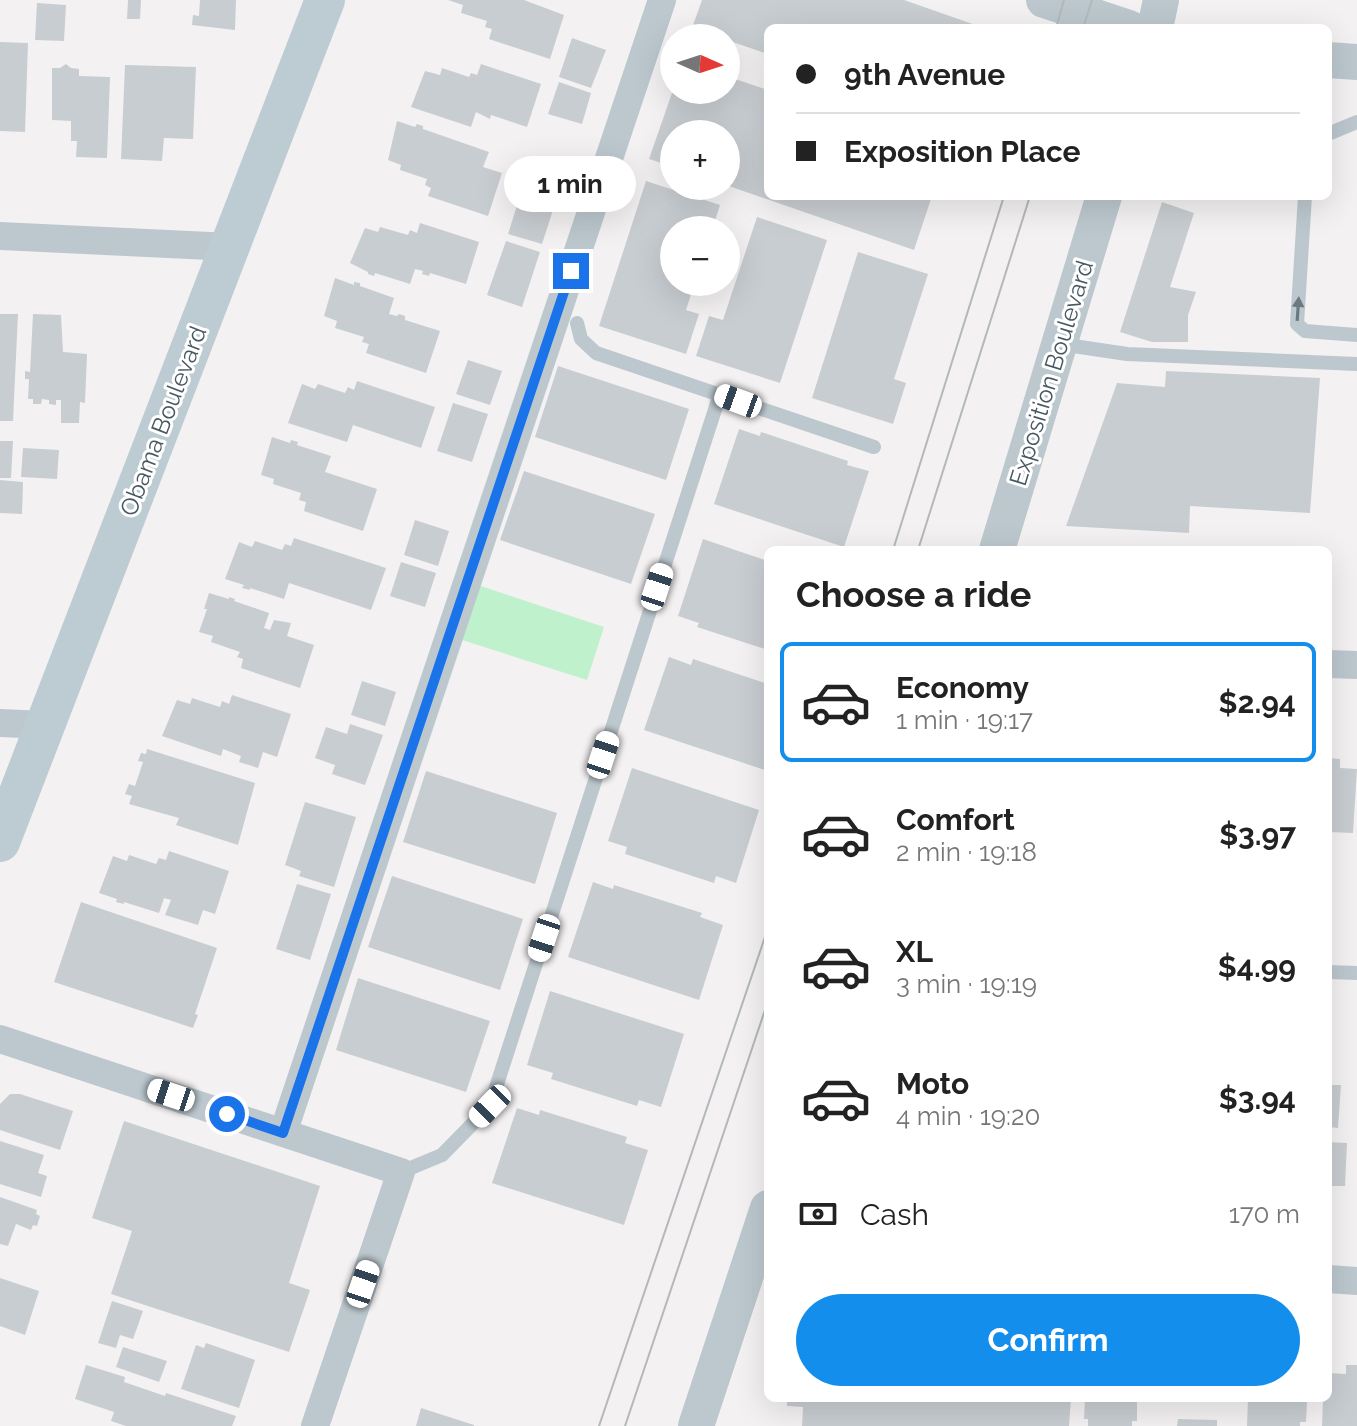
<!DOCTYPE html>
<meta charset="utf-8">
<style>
body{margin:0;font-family:Raleway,sans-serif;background:#f2f2f2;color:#222;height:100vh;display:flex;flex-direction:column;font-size:30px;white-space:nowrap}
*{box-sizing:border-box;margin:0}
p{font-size:26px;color:#767676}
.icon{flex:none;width:44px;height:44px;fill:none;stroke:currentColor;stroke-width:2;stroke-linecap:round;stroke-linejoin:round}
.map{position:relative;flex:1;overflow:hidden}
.drawer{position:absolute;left:764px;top:546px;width:568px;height:856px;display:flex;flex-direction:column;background:#fff;border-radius:12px;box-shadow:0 8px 32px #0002}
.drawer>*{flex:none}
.banner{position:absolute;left:764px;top:24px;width:568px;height:176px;border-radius:12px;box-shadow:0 8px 32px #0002;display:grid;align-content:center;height:176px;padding:0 32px;background:#fff}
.needle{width:52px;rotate:93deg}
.controls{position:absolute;left:660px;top:24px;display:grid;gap:16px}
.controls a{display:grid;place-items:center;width:80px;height:80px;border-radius:50%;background:#fff;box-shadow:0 8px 32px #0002;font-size:40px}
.end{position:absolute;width:36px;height:36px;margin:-18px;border:10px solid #1a73e8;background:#fff;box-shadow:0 0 0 4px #fff}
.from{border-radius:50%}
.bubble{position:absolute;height:56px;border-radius:28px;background:#fff;box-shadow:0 8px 32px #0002;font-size:26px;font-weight:700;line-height:56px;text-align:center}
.car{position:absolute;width:24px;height:48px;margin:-24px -12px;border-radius:10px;box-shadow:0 0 6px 2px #0007;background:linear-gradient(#fff 24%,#345 0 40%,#fff 0 76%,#345 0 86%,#fff 0)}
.banner b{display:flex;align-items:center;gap:28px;height:76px;font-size:30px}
.banner b+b{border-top:2px solid #e0e0e0}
.banner i{width:20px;height:20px;background:#222}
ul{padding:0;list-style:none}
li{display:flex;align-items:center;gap:24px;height:120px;margin:0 16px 12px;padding:0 16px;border:4px solid transparent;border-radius:12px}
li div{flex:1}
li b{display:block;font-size:30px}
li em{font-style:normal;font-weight:700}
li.selected{border-color:#138eec}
li>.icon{width:72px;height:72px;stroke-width:1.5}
h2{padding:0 32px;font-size:36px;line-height:96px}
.pay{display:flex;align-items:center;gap:20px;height:88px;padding:0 32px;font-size:30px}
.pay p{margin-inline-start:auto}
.primary-button{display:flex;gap:16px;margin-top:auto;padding:16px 32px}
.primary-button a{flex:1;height:92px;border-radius:48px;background:#138eec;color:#fff;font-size:32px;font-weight:700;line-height:92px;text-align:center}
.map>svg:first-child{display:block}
</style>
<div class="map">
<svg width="1357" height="1426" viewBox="0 0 1357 1426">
<rect width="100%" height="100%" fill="#f4f1f2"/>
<path fill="#bff1cc" d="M478,585L604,627L587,680L459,639Z"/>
<path fill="#c8cdd1" d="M128,0H141L140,19H127Z
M200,0H236L235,30L192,25L193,15L199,16Z
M448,0H524L564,15L550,59L489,39L492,29L485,27L487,21L461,13L463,5Z
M702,0H904L984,28H768V54L692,28Z
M37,3L66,5L64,41L35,40Z
M572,38L606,50L591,88L559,77Z
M0,42L28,43L25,132L0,131Z
M66,64L71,68L79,69V76L110,77L107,158L76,157L77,141H71V121L52,120V68H60Z
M481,64L541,84L527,127L491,115L490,119L476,112L471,127L411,107L425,71L440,75L442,68L469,77L471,73L477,75Z
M125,65L196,67L193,139L164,138L162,161L121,159Z
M726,76L768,90V196H932L914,250L726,185V134H674V167L649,159L673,90H726Z
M559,82L591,93L582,124L548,114Z
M397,121L415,127L417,124L423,126V129L489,152L483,167L502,173L488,216L428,196L431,188L425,185L427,179L400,170L401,165L388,160Z
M646,181L720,205L712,230H674V282H695L686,310L699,314L686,354L599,326Z
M519,199L553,210L542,244L508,234Z
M1162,202L1194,213L1170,287L1196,292L1188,315V342H1152L1120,332Z
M757,217L827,240L780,383L696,356L709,316L723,320Z
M420,223L479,242L466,284L430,273L429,276L422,274L423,271L415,269L410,284L375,273L374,276L368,274V272L350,263L365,228L378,232L380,227L408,235L410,230L417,233Z
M506,241L540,252L522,307L487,295Z
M858,252L928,274L894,379L906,383L893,424L812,398Z
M335,278L354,285V282L360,283V286L394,298L389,314L397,316L399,314L405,316V320L440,331L426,373L366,353L369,344L362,342L364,337L335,328L337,321L324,316Z
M0,314H18L13,421H0Z
M33,314L61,315L63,352L87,354L85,403L80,402L79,423H61V400H56V405L49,404V400L42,399L41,404H33V399H28L29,379H25V371L30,372Z
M468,360L502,371L490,405L456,394Z
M558,366L689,409L666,480L535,437Z
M1166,371L1320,378L1310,513L1190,506L1189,533L1066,526L1117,383L1165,387Z
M357,381L435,407L421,448L353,425L347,442L288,423L302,384L315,389L318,384L345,393L348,387L354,390Z
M453,403L488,414L472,462L437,451Z
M739,429L760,436L761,432L848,461L847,465L869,471L844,547L714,504Z
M272,437L290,443L291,440L298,442L297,445L331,456L325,472L377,489L363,531L304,511L306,502L299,500L301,493L273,484L274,479L261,475Z
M0,441H13L11,478H0Z
M23,448L59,450L57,479L21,477Z
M524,471L655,514L631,584L500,540Z
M0,480L23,482L22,514L0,513Z
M415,520L449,531L438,566L404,555Z
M294,538L386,568L371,610L289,583L284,599L250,588V590L242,588L244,585L225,579L239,542L252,547L255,541L282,550L285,544L291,546Z
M703,539L768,561V650L697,627L699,623L678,616Z
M401,562L436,573L425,607L390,596Z
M209,593L229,599V597L235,599L234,601L269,613L264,628L270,630L274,620L291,623L287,636L314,645L300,688L241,668L243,659L237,657L240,652L211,642L213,636L199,632L207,609H204Z
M669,657L691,665L693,659L768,684V771L644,730Z
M362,681L396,692L385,726L351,715Z
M232,695L291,714L277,757L263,752L258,768L239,762L241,756L223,749L221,756L162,736L177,700L190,704L192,698L220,707L222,701L229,704Z
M350,724L383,735L365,785L332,774L335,765L315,758L326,727L347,734Z
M147,749L255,783L238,845L176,825L179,818L129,804L132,796L125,794L129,784L135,786L143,762L138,761L141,753L146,754Z
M1328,758L1340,759V768L1357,769L1353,833L1328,832Z
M632,768L759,810L736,883L716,876L714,883L625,854L627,847L608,841Z
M426,771L557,813L535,884L403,842Z
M305,802L356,817L334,887L299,876L301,871L285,865Z
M169,851L229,871L215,914L203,910L198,925L165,915L171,900L164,898L159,913L124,902V904L116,902L117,899L99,893L113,856L127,861L129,855L156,864L159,858L166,860Z
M392,876L523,919L500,990L368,947Z
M593,882L613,889L614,885L702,913L700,917L723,925L699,1000L568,957Z
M297,884L331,894L310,960L276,949Z
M81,902L217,948L195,1014L198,1015L193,1028L54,982Z
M358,978L490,1021L466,1092L336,1050Z
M550,991L684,1034L661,1107L639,1100L637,1106L551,1079L553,1073L527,1065Z
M1328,1085H1341L1338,1128L1328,1127Z
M10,1094H20L73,1111L60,1150L0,1130V1104Z
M517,1108L539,1115L540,1110L627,1137L625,1143L648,1150L624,1225L492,1183Z
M124,1121L320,1186L289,1283L310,1290L289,1352L111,1294L132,1231L92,1218Z
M0,1141L44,1155L38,1173L47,1176L41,1197L0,1184Z
M1328,1142L1347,1143L1345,1186H1328Z
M0,1197L37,1210L36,1214L40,1216L37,1226L33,1225L31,1230L16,1224L8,1246L0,1244Z
M0,1278L39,1291L25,1335L0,1326Z
M112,1301L143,1311L133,1339L120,1335L116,1348L98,1343Z
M206,1343L255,1360L239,1408L181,1389L196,1345L204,1348Z
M123,1347L167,1361L159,1382L116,1367Z
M86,1365L125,1377L124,1382L165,1396L166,1393L236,1416L232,1426H126L111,1421L114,1412L75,1399Z
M1346,1365H1357V1426H1322L1323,1398H1328V1373L1346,1374Z
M787,1398H1071L1069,1426H802L803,1407L787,1406Z
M1085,1398H1137V1421H1132V1426H1088V1419H1084Z
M1248,1398H1302V1401H1307L1306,1422H1300V1426H1247Z
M421,1408L474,1425V1426H416Z
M1178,1419L1217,1420V1426H1177Z"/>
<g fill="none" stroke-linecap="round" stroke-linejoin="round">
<path stroke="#bcc8ce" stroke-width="14" d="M1328,134L1357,122
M1305,196L1297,324L1305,331L1357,335
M577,323L581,339L596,353L874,447
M1060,344L1127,354L1357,364
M1328,972L1357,973
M401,1172L442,1155L490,1106L720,394"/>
<path stroke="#bcc8ce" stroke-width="28" d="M0,236L231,247
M1328,664L1357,665
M0,723L44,725
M0,1039L401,1172L315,1426
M283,1133L662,0
M1328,1279L1357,1281"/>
<path stroke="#bcc8ce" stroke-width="36" d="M1044,0L1129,28
M1155,28L1161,0
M1328,60L1357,62
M997,550L1104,196
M696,1426L768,1208"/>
<path stroke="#bdcbd3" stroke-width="40" d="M0,842L325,0"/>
<path stroke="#b3b8bc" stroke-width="2" d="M1056,28L1064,0
M1083,28L1092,0
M893,550L1004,196
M918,550L1030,196
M599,1426L768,928
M625,1426L768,1001"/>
</g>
<defs><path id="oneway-solid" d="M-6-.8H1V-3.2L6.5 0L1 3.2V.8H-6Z" transform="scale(2)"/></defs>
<use fill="#6b7a81" href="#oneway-solid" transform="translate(1298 309) rotate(-86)"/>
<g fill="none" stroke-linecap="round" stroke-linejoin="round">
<path stroke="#1a73e8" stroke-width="10" d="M227,1114L283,1133L571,271"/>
</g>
<g text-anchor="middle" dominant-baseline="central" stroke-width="6" stroke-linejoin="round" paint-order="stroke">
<g font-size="24" fill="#485860" stroke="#fff">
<text transform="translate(1051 373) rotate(-73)">Exposition Boulevard</text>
<text transform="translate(163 421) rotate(-69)">Obama Boulevard</text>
</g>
</g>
</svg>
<div class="controls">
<a><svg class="needle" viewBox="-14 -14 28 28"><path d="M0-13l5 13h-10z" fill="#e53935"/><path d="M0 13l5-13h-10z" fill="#767676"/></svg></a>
<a>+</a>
<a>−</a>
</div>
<i class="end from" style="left:227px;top:1114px"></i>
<i class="end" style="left:571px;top:271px"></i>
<div class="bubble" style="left:504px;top:156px;width:132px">1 min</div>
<i class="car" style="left:738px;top:401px;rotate:290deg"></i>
<i class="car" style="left:657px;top:587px;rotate:18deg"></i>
<i class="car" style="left:603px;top:755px;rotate:18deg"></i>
<i class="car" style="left:544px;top:938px;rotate:198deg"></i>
<i class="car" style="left:171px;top:1095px;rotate:288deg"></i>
<i class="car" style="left:490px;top:1106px;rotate:224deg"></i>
<i class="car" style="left:363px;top:1284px;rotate:19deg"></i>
<div class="banner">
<b><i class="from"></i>9th Avenue</b>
<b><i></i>Exposition Place</b>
</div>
<section class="drawer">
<h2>Choose a ride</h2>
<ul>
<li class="selected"><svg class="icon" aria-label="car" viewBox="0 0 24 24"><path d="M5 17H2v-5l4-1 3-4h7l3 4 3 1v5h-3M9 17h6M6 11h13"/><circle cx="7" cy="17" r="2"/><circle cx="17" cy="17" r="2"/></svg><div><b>Economy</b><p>1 min · 19:17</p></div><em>$2.94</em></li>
<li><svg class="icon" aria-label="car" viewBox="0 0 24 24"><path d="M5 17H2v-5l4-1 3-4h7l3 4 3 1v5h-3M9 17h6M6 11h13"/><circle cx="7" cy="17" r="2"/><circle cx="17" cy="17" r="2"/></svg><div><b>Comfort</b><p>2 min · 19:18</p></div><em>$3.97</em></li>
<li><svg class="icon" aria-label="car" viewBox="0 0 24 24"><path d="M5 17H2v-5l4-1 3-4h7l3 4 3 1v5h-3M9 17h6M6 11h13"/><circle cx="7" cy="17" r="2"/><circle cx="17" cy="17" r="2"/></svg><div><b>XL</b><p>3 min · 19:19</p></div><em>$4.99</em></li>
<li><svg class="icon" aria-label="car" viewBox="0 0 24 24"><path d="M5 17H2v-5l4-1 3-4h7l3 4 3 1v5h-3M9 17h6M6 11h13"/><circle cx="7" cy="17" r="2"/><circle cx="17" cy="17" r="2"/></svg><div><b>Moto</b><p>4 min · 19:20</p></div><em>$3.94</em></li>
</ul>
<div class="pay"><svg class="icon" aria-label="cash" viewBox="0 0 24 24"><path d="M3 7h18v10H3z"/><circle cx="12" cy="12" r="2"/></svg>Cash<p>170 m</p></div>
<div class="primary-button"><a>Confirm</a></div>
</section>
</div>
